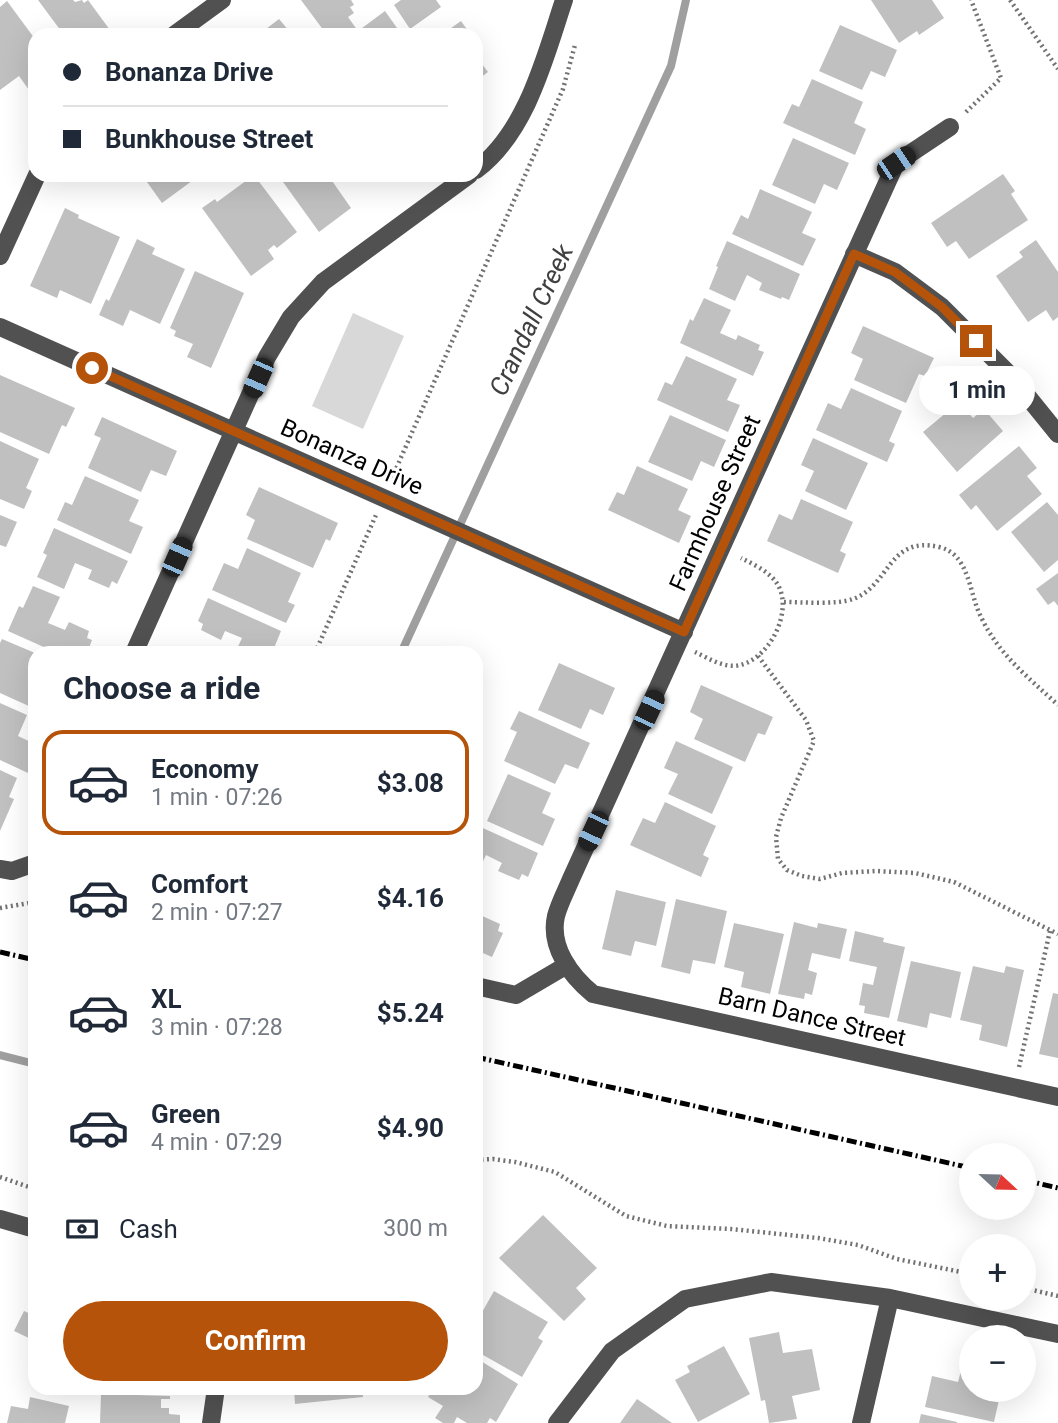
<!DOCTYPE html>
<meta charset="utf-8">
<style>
body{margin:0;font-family:Roboto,sans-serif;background:#f6f6f7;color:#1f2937;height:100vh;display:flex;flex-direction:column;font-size:26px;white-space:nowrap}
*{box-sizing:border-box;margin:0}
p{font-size:23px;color:#747a83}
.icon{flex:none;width:38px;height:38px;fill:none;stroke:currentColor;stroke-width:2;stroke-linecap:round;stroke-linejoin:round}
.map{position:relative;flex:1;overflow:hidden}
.drawer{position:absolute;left:28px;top:646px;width:455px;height:749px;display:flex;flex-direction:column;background:#fff;border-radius:21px;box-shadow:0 7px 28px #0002}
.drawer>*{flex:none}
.top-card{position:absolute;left:28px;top:28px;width:455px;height:154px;border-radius:21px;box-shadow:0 7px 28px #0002;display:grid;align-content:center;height:154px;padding:0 35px;background:#fff}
.needle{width:46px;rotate:112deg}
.fabs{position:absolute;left:959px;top:1143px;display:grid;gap:14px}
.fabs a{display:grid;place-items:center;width:77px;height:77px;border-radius:50%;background:#fff;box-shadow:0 7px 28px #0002;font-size:35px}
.end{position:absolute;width:32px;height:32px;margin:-16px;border:9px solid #b45309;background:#fff;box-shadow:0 0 0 4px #fff}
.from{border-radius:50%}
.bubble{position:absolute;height:49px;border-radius:24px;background:#fff;box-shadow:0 7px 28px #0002;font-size:23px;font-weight:700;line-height:49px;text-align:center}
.car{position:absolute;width:21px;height:42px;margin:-21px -10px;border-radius:9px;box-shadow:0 0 5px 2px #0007;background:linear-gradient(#222 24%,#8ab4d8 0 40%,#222 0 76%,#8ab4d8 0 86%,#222 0)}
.top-card b{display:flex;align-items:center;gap:24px;height:66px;font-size:26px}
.top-card b+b{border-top:2px solid #e0e1e3}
.top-card i{width:18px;height:18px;background:#1f2937}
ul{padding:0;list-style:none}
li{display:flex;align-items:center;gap:21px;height:105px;margin:0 14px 10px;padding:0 21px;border:4px solid transparent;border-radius:21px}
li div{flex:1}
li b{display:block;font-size:26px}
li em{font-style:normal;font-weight:700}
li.on{border-color:#b45309}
li>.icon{width:63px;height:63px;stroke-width:1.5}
h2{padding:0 35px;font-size:32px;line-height:84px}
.pay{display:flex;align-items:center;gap:18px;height:77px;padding:0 35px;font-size:26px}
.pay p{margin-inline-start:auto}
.button{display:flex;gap:14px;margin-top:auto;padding:14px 35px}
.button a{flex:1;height:80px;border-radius:42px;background:#b45309;color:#fff;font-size:28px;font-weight:700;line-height:80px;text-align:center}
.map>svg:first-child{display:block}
</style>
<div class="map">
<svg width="1058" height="1423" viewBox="0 0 1058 1423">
<rect width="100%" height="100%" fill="#fff"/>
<path fill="#d8d8d8" d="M353,313L404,336L363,429L312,406Z"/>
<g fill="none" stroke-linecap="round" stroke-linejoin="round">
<path stroke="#9f9f9f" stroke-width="8" d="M401,653L671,66L686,0
M0,1055L35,1064"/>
</g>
<path fill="#c0c0c0" d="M38,0H73L75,2L82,0L84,3L88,0L110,30L104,35H64Z
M301,0H351L354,5L350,7L354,13L348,17L358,31L385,11L402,35H327Z
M401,0H436L441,7L410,29L394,5Z
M871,0H932L944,18L919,35L917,31L899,43Z
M7,1L35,39V85L29,90L19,76L0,90V7Z
M279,19L290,32L289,35H258Z
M461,21L471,35H441Z
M840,25L897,50L885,77L871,71L862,90L819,71Z
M476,56L488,72L476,81Z
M812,79L863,102L854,123L866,129L855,155L783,123L792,104L799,107Z
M793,138L849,163L837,190L824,184L815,204L772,185Z
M1003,174L1015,191L1011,194L1028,220L969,259L956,241L947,247L931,223Z
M142,175H200L162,203Z
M254,175L297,232L277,248L274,245L268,250L274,259L251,276L202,208L215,199L217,202Z
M278,175H313L316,180L322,175L326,181L330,178L351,208L319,232Z
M760,189L812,212L802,233L816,239L803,266L732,234L741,215L748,219Z
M65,208L79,215L78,218L120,237L91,304L60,290L57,298L30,286Z
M137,239L155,248L152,254L185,269L160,324L130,310L123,326L99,315L106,299L109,301Z
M1036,240L1058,272V317L1053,321L1046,310L1028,322L996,276L1023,257L1019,252Z
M727,241L800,274L789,300L782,297L781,299L759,290L762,283L747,275L735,301L709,289L718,267L716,266Z
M195,271L244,293L211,368L187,357L193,344L174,336L176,331L170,328Z
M704,298L731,310L720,333L736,340L738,335L760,345L758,350L764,352L753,376L680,343L690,319L693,321Z
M863,326L934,358L925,376L919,374L906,403L854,380L863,359L851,353Z
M686,356L737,379L727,400L740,405L728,432L657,400L665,382L672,385Z
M0,375L75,408L66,427L62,425L49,454L0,432Z
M851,388L902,411L889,441L895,444L887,462L816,430L828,403L841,409Z
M959,402L973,418L984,409L1003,431L957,472L923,432Z
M670,415L726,440L714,467L701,461L692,481L648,462Z
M102,417L177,451L166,476L151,470L141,492L88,468L101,438L94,435Z
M813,438L868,463L846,510L805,491L814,471L801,465Z
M0,441L39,459L26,488L32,491L24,509L0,499Z
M1019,446L1037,468L1027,476L1042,494L997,531L976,505L971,510L959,495Z
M637,466L688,489L678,510L691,516L679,543L608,510L617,492L624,495Z
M85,476L139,500L129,521L143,527L131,554L57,520L65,502L72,505Z
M259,487L338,523L330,541L326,539L313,568L247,539L255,520L246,515Z
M801,499L853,522L840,551L846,554L838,573L767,541L779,514L792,520Z
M1047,502L1058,515V560L1044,572L1011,532Z
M0,515L17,522L6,547L0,545Z
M54,528L128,561L117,584L112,581L109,588L88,579L92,570L75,563L64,589L37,577L47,555L43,553Z
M247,548L301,573L288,602L295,605L286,623L212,590L224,563L238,569Z
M1058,573V606L1054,601L1048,605L1036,589Z
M33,586L60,597L48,623L65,630L69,622L89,631L87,638L92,640L87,653H57L8,631L19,606L23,608Z
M208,598L281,631L272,653H235L242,638L225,631L221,640L201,630L203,624L198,621Z
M2,639L35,653V699L31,707L0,693V643Z
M559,663L615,688L603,715L590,709L581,729L538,710Z
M701,685L773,717L765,735L758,733L745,762L694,739L703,719L690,712Z
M0,703L27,715L18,736L35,744V757L28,773L0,760Z
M519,711L590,743L578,769L565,764L555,784L504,761L517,732L510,729Z
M676,741L733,767L712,814L668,794L678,774L664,768Z
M0,770L17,778L9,797L14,799L0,831Z
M508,774L551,793L542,813L555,819L543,846L487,821Z
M665,802L716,826L703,855L709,858L701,877L630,845L643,818L655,823Z
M476,825L538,853L528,877L522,874L519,880L498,871L502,863L486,855L476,876Z
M616,890L666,902L656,946L635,941L631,956L602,949Z
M676,899L727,911L715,964L693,960L690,974L661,967Z
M480,915L500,924L498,931L503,933L492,957L476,950V923Z
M794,922L817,928L818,923L847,929L840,959L812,953L808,970L817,973L812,995L805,993L804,999L778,994Z
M734,923L784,934L770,994L741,987L744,972L724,967Z
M855,931L884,938L883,942L905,947L889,1018L864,1013L865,1006L859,1005L863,983L873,985L877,967L849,961Z
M911,961L961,972L951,1018L930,1013L927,1028L897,1021Z
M973,966L1004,973L1006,966L1024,970L1007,1047L979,1040L982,1025L960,1020Z
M1053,993L1058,994V1058L1039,1054Z
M543,1215L597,1268L576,1288L586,1299L564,1321L499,1258Z
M494,1291L548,1322L538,1338L543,1341L522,1377L476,1351L479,1345L476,1343V1323Z
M24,1311L35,1316V1341L14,1331Z
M779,1332L783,1353L812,1349L820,1390L792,1396L797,1419L769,1423L765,1400L761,1401L749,1338Z
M724,1346L750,1394L698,1422L675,1380L690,1372L687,1366Z
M965,1355L971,1356V1390H1013L1011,1398L1000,1395L994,1422L925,1407L932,1376L958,1382Z
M476,1358L518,1384L496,1422L490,1418L487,1423H467L457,1417L454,1423H443L435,1418L443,1406L428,1397L434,1388H476Z
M294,1388H362L363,1397L295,1404Z
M101,1394L170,1396V1399H161V1408H169V1414L180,1415V1423H100Z
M30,1397L69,1406L65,1423H7L11,1406L28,1409Z
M637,1399L672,1423H620Z
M921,1414L957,1422V1423H919Z"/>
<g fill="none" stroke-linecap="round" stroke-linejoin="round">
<path stroke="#737373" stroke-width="4.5" stroke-dasharray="2 3.5" stroke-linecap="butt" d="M1010,0L1058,69
M966,112L1001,78L971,0
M392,478L563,89L575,45
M784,602C803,602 836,605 853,599C890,586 888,535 939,547C970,554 969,594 981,617C999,655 1028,677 1058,705
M695,652C708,658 725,669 740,665C771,658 795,608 776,582C768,571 753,564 741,558
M315,653L376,515
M758,656L806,720L814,741L781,818L776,837L778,859L787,870L802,876L820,879L842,873L876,871L915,873L954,882L1058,934
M0,908L35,902
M1019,1067L1050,931
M476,1160L493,1159L515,1162L555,1172L626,1216L667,1226L731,1229L818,1238L858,1245L897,1259L971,1274
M0,1177L35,1189
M1024,1288L1058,1296"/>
<path stroke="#515151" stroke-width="18" d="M174,35L222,0
M950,127L896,163L571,879C566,891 559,904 556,916C549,947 571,976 593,994L1058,1097
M476,170C527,132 545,57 564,0
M854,254L895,272L942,307L1011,376L1058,434
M0,256L37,175
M0,327L684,632
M134,653L267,357L291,317L323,282L469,175
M0,869L12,871L35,863
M476,986L516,995L567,965
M0,1219L35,1229
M211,1423L216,1388
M557,1423L612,1351L685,1299L771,1282L890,1298L1058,1334
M861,1423L890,1298"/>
<path stroke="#000" stroke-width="5" stroke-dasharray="10 3.5 2 3.5" stroke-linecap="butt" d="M0,952L35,960
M476,1057L971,1168
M1024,1180L1058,1188"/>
</g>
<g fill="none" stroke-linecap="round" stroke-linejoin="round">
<path stroke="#b45309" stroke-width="9" d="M92,368L684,632L854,254L895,272L942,307L976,341"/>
</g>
<g text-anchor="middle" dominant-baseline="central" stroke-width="6" stroke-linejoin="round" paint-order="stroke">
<g font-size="24" fill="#000" stroke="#fff">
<text transform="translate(352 457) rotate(24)">Bonanza Drive</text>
<text transform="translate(715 503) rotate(-66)">Farmhouse Street</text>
<text transform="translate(812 1017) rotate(13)">Barn Dance Street</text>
</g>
<g font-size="26" font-style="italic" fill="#404040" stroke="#fff">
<text transform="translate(531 320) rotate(-65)">Crandall Creek</text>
</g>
</g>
</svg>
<div class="fabs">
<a><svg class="needle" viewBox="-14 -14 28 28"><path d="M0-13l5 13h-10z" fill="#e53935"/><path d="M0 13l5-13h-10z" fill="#747a83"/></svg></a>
<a>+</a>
<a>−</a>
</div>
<i class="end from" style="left:92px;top:368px"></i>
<i class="end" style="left:976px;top:341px"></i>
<div class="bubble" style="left:919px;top:366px;width:116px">1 min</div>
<i class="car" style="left:896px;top:163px;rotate:56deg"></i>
<i class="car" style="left:258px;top:378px;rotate:204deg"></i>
<i class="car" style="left:177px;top:557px;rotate:24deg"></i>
<i class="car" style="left:649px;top:710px;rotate:25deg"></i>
<i class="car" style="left:593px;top:831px;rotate:205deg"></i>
<div class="top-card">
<b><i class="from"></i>Bonanza Drive</b>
<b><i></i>Bunkhouse Street</b>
</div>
<section class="drawer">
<h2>Choose a ride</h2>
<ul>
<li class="on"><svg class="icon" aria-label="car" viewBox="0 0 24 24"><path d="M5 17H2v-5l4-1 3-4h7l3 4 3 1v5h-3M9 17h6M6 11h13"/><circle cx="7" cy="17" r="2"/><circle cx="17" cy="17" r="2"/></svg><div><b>Economy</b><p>1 min · 07:26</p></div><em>$3.08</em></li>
<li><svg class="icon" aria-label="car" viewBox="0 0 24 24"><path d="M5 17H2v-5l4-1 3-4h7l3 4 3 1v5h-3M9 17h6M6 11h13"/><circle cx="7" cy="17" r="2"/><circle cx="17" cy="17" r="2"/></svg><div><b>Comfort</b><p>2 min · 07:27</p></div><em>$4.16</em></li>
<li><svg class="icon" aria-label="car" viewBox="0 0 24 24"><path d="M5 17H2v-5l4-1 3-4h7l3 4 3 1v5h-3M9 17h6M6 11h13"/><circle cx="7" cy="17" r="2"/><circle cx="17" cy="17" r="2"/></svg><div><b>XL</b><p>3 min · 07:28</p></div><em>$5.24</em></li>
<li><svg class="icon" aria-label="car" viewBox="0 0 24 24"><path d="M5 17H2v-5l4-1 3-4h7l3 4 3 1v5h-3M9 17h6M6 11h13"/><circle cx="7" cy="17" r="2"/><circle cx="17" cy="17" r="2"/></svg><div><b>Green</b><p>4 min · 07:29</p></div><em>$4.90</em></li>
</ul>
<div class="pay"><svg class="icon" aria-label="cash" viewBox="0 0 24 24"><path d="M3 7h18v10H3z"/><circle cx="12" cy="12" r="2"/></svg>Cash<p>300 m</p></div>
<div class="button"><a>Confirm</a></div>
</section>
</div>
